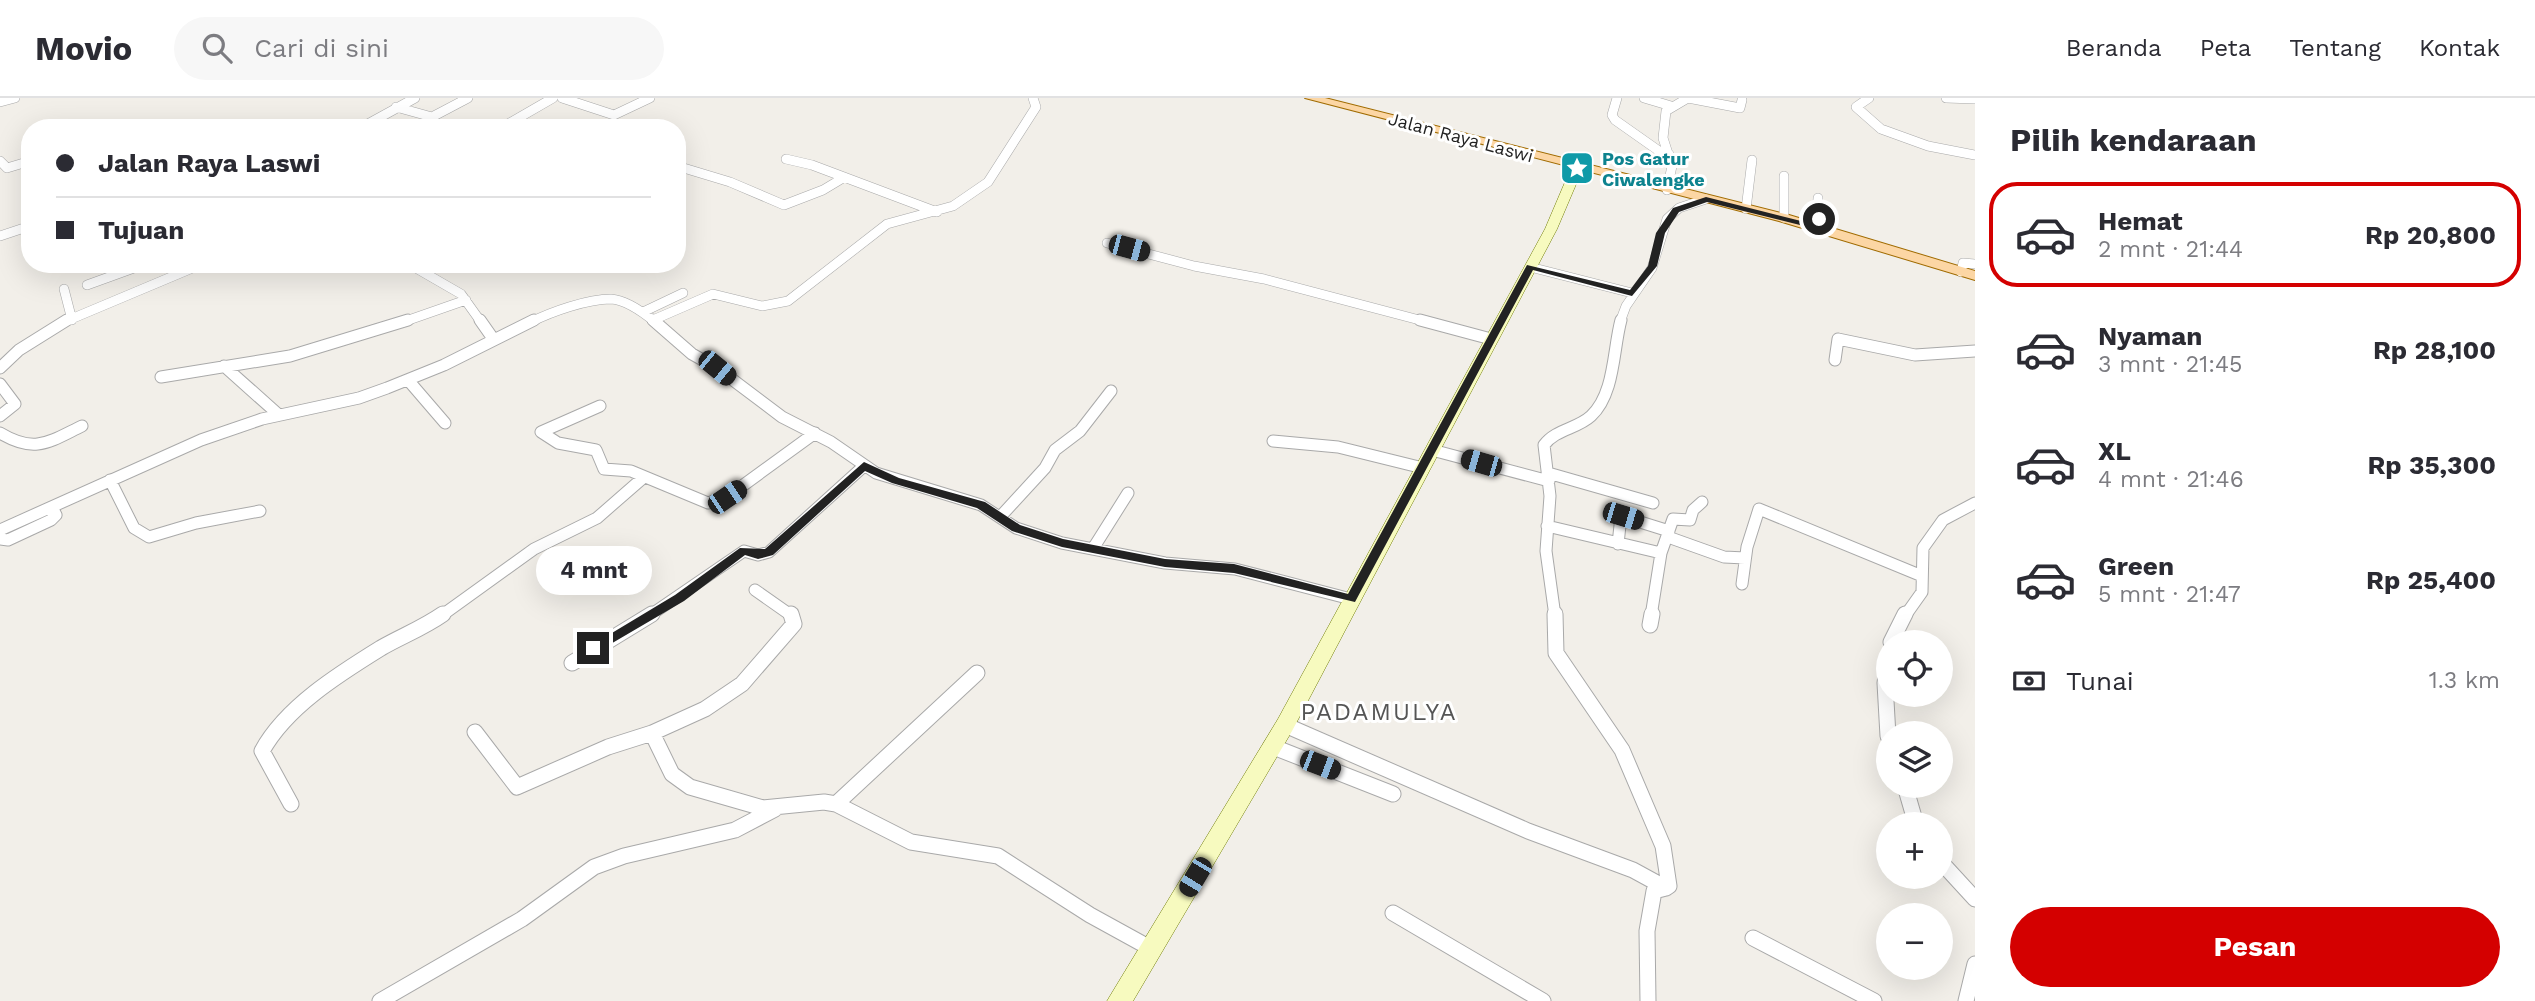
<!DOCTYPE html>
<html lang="id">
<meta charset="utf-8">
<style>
body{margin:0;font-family:"Work Sans",sans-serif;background:#f7f7f7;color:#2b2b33;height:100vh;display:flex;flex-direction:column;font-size:26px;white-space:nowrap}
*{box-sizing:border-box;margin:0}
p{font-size:23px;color:#7c7c81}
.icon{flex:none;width:38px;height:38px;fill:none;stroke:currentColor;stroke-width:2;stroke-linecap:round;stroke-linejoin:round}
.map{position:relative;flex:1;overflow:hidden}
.details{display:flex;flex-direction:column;background:#fff;width:560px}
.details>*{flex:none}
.banner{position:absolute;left:21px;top:21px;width:665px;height:154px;border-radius:28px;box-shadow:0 7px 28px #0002;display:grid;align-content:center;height:154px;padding:0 35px;background:#fff}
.controls{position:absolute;left:1876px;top:532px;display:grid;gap:14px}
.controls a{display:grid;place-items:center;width:77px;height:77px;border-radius:50%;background:#fff;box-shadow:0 7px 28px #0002;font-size:35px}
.end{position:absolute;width:32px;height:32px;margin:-16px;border:9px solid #222;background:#fff;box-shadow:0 0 0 4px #fff}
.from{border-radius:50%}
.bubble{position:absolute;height:49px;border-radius:24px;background:#fff;box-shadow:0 7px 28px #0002;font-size:23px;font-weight:700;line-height:49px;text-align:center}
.car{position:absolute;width:21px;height:42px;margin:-21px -10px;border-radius:9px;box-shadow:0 0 5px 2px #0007;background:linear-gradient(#222 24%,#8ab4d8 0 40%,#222 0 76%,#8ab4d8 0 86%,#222 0)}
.banner b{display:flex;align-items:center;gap:24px;height:66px;font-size:26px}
.banner b+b{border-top:2px solid #e1e1e2}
.banner i{width:18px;height:18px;background:#2b2b33}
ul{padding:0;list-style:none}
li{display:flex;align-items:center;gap:21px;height:105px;margin:0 14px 10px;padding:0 21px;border:4px solid transparent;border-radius:28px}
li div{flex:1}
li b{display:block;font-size:26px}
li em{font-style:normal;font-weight:700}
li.current{border-color:#d40000}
li>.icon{width:63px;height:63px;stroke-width:1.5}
h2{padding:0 35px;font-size:32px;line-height:84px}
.pay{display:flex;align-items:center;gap:18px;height:77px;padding:0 35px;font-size:26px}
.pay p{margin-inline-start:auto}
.cta{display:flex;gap:14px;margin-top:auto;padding:14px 35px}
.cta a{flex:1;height:80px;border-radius:42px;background:#d40000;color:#fff;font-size:28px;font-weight:700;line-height:80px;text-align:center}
header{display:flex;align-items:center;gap:42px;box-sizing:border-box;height:98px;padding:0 35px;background:#fff;border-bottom:2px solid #e1e1e2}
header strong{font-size:33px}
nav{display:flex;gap:38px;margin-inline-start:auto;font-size:24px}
.search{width:490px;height:63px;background:#f7f7f7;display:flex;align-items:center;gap:18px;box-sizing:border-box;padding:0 24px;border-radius:38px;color:#7c7c81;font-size:26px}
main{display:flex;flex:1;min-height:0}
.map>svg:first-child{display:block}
</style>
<header>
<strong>Movio</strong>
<div class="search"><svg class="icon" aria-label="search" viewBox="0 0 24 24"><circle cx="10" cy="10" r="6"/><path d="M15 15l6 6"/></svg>Cari di sini</div>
<nav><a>Beranda</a><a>Peta</a><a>Tentang</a><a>Kontak</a></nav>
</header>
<main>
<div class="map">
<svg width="1975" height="903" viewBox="0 0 1975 903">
<rect width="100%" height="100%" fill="#f2efe9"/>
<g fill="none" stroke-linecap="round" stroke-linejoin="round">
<g stroke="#a9a9a9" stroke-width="10">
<path id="minor-far2" d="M562,0L614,17L650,0
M1617,0L1612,17L1615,22L1659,53L1669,56
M1644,0L1671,8
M1688,0L1740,10L1742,2
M1869,0L1856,9L1881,31L1928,48L1975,57
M1946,0L1975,1
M0,4L15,0
M396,9L432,19L468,0
M321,30L366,27L415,0
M501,30L553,0
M786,61L812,67L937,114
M0,63L7,70L27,64L30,68
M677,68L730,84L784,107L823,92L843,80
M1784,78V120
M1667,92L1672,68L1663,40L1666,13L1688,0
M1746,111L1752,62
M1816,129L1818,100
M0,138L30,128
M1107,145L1194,168L1264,181L1427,224
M409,166L461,196L481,224
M1530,169L1632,195
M1961,174L1963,165L1975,166
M87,187L145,166
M64,191L72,222
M643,214L683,195
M653,222L713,196L762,208L788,203L887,126L953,108L988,84L1036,9L1033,0
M64,224L202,166
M403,224L466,202
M531,224C551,214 587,201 611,201C626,202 644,215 655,224
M1620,224L1626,208L1652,170L1667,121L1679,110L1706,101"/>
</g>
<g stroke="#a9a9a9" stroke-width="13">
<path id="minor-far1" d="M480,222L494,242
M653,222L692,256L717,270L782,319L831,344L876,375L981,407L1016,430L1062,445L1165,465L1235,471L1351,501
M1420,222L1491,241
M1835,262L1838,241L1915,257L1975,253
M224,268L279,317
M0,270L19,252L67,222
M161,279L290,258L408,222
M408,282L445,325
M0,286L15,306L0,318
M600,308L541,334L558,345L596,352L604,371L631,373L708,405L727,399L815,335
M0,335C35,356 49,344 82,328
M1273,343L1338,349L1423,370
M1432,352L1549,383
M1548,375L1653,405
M110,382L134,430L149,439L196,425L260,413
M1000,419L1045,370L1055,352L1080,333L1111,293
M1547,428L1661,455L1673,421L1690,422L1693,412L1702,404
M0,432L201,342L262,321L359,300L387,290L444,267L534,222
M1668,439L1724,459L1745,460
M0,441L8,442L51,422L56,417L52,409
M1618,446L1621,418L1669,433
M1094,449L1128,395
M1742,486L1747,449L1759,411L1922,478
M755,492L792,518
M441,518L534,451L597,420L644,379
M649,518L744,453L758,457L769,454L864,368
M1555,518L1546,453L1550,398L1544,347C1556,331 1577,331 1591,318C1615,296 1613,251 1621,222
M1651,518L1661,455
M1905,518L1922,494L1923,450L1943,422L1975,405"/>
</g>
<g stroke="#a9a9a9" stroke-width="17">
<path id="minor" d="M791,516L794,526L742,586L705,611L652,635L672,676L690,689L763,710L824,704L836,706L911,744L998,758L1090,817L1150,850
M1555,516L1556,555L1622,652L1663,748L1669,788L1666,790
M1650,527L1652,516
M1891,544L1905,516
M1888,564L1885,585L1888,638
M572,565L652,516
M1285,627L1528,733L1633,772L1666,790
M475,634L517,689L608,649L652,635
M1271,648L1393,696
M1905,688L1916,726
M291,706L262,653C286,609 339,576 381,550C402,538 423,530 443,516
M836,706L977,575
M1941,764L1975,801
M1393,815L1543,903
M1753,840L1874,903
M380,903L522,821L594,769L624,758L735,732L775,711
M1648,903L1647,833L1654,793L1666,790
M1966,903L1975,866"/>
</g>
<g stroke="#707d05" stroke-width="1">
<path id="secondary" d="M1577,66L1583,70L1557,131L1292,633L1133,903H1107L1278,621L1545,131L1571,70Z"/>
</g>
<g stroke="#a06b00" stroke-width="2">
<path id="primary" d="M1305,0H1325L1789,117L1975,173V182L1779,123Z"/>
</g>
<use href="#minor-far2" stroke="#fff" stroke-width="9"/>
<use href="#minor-far1" stroke="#fff" stroke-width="11"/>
<use href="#minor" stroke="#fff" stroke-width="15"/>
<use href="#secondary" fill="#f7fabf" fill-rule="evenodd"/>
<use href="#primary" fill="#fcd6a4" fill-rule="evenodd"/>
</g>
<path fill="#222" d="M1706,99L1813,126L1816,120L1823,121L1816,131L1707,104L1679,114L1665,135L1657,168L1632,198L1533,172L1355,504L1234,475L1165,469L1062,449L1012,433L977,410L892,385L865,373L773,457L758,461L745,457L684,503L597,554H589L587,550L675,497L740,450L765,451L864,364L899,380L985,404L1020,427L1063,441L1165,461L1234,466L1348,496L1527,167L1630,192L1648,168L1656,135L1673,110Z"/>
<defs>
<g id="sight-square" transform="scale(1.75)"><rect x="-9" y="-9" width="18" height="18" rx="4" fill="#0f9aa8" stroke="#fff"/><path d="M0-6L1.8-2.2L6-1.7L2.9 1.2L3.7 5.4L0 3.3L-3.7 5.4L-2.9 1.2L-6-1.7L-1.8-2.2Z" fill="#fff"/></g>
</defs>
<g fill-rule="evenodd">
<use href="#sight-square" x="1577" y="70"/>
</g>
<g text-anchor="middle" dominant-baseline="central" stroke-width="6" stroke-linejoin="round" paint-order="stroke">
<g font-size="18" fill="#222" stroke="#fff">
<text transform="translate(1461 39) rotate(15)">Jalan Raya Laswi</text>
</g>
<g font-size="18" font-weight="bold" fill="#0d838f" stroke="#fff" text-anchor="start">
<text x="1602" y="60">Pos Gatur<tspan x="1602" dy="21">Ciwalengke</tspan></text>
</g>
<g font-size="24" letter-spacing="2" fill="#555" stroke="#fff">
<text x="1379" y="614">PADAMULYA</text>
</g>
</g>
</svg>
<div class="controls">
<a><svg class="icon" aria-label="locate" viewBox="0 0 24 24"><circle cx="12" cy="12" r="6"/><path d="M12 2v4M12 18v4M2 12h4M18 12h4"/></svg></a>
<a><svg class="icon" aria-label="layers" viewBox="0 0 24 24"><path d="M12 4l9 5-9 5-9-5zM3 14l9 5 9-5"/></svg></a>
<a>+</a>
<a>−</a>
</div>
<i class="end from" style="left:1819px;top:121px"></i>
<i class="end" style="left:593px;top:550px"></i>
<div class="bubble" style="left:536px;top:448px;width:116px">4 mnt</div>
<i class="car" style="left:1129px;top:150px;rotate:105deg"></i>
<i class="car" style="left:717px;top:270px;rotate:129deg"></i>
<i class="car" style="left:1481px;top:365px;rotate:286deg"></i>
<i class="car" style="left:727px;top:399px;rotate:56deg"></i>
<i class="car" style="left:1623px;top:418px;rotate:107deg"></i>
<i class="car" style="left:1320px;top:667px;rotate:111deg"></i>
<i class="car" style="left:1195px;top:779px;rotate:211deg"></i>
<div class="banner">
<b><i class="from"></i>Jalan Raya Laswi</b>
<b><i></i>Tujuan</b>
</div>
</div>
<section class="details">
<h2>Pilih kendaraan</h2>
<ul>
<li class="current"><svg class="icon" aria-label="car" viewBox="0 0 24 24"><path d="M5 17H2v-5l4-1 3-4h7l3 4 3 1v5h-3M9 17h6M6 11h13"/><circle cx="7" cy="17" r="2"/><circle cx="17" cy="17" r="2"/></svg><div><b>Hemat</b><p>2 mnt · 21:44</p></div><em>Rp 20,800</em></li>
<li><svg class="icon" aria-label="car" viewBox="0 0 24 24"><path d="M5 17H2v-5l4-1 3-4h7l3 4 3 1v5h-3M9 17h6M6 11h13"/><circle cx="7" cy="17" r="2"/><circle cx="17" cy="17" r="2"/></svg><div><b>Nyaman</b><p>3 mnt · 21:45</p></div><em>Rp 28,100</em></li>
<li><svg class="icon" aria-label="car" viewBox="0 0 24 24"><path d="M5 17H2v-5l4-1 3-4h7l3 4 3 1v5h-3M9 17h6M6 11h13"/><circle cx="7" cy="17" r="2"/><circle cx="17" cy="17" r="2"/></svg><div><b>XL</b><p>4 mnt · 21:46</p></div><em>Rp 35,300</em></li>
<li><svg class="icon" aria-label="car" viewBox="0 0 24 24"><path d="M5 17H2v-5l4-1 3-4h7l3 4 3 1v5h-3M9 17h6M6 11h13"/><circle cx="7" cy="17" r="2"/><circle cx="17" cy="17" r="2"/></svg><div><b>Green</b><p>5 mnt · 21:47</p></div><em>Rp 25,400</em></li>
</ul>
<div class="pay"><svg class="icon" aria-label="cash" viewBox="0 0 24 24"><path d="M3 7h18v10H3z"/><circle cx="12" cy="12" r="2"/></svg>Tunai<p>1.3 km</p></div>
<div class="cta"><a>Pesan</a></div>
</section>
</main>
